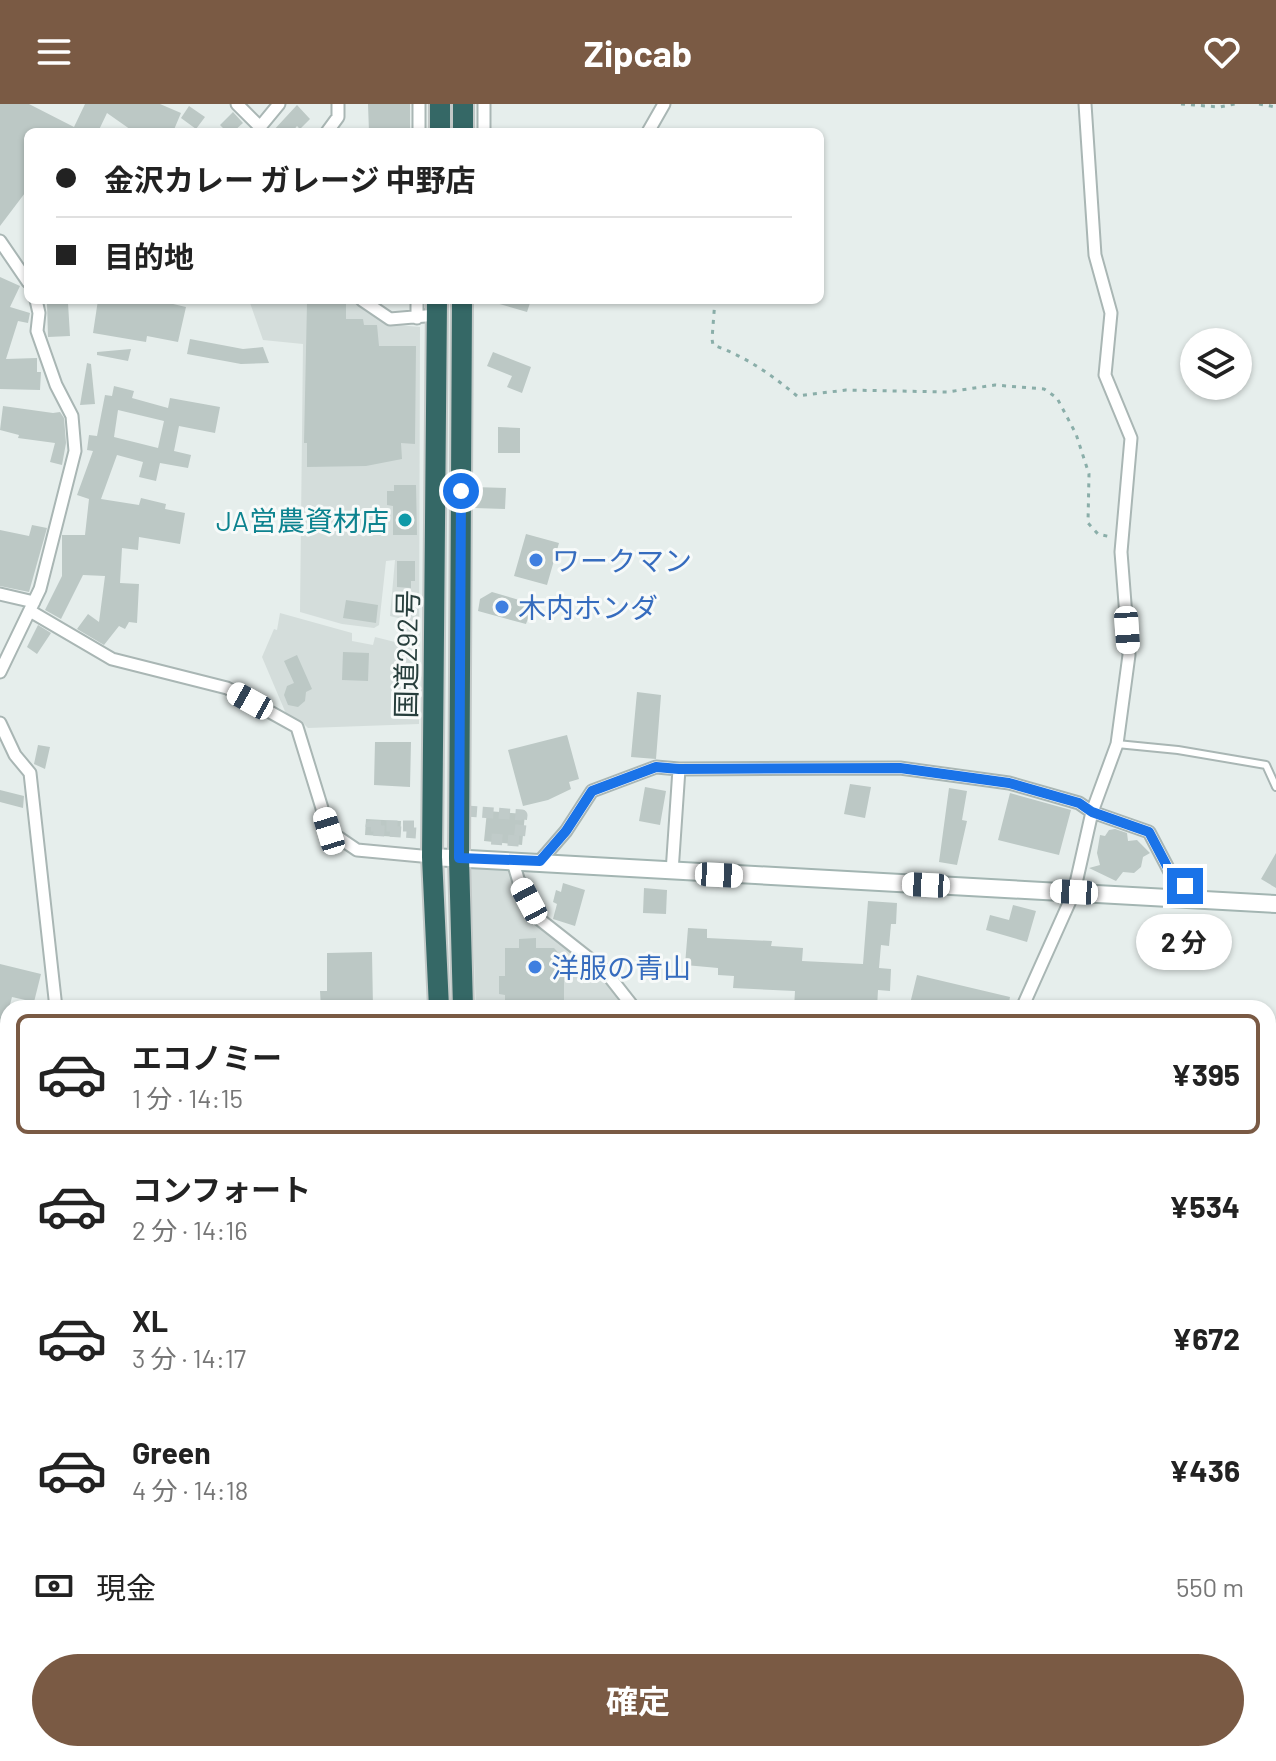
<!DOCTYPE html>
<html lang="ja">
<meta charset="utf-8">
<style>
body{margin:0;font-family:Barlow,"Noto Sans JP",sans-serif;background:#f6f6f6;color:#222;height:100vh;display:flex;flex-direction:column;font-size:30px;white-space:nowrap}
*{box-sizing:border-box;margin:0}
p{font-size:26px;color:#767676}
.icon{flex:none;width:44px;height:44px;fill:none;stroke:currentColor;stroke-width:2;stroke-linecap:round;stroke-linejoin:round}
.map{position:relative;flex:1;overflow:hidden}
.details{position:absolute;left:0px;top:896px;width:1276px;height:762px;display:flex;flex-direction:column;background:#fff;border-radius:24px 24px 0 0;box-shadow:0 2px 6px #0004}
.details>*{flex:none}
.top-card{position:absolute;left:24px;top:24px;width:800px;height:176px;border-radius:12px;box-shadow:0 2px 6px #0004;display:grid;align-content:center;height:176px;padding:0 32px;background:#fff}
.controls{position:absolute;left:1180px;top:224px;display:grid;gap:16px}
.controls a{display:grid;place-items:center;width:72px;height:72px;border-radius:50%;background:#fff;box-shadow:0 2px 6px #0004;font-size:40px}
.end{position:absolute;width:36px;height:36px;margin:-18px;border:10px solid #1a73e8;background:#fff;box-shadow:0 0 0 4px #fff}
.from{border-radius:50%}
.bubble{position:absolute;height:56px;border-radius:28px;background:#fff;box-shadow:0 2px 6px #0004;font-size:26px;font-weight:700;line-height:56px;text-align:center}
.car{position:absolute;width:24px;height:48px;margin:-24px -12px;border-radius:10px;box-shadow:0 0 6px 2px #0007;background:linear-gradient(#fff 24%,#345 0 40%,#fff 0 76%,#345 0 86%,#fff 0)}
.top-card b{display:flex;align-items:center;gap:28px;height:76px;font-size:30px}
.top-card b+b{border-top:2px solid #e0e0e0}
.top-card i{width:20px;height:20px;background:#222}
ul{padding:14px 0 0;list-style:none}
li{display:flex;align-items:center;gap:24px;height:120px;margin:0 16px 12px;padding:0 16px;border:4px solid transparent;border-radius:12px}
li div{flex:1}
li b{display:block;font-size:30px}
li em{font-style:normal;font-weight:700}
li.on{border-color:#7a5a44}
li>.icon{width:72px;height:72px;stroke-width:1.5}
.pay{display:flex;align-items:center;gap:20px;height:88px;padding:0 32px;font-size:30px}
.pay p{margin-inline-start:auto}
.action{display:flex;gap:16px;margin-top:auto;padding:16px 32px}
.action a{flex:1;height:92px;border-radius:48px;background:#7a5a44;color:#fff;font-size:32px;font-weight:700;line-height:92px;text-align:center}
header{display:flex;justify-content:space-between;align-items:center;height:104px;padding:0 32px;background:#7a5a44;color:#fff;font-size:36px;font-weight:700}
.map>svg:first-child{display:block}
</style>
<header><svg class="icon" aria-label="menu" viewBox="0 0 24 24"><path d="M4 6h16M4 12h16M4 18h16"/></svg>Zipcab<svg class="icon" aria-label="heart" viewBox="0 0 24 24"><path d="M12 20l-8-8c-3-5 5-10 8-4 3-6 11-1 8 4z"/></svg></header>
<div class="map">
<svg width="1276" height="1657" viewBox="0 0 1276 1657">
<rect width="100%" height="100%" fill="#e6eeec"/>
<path fill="#d4dddb" d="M249,196H354L387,220L420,223L419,542L400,537L402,515L390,512L395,456L386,457L379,521L374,524L342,520L300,508L303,240L263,236Z
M280,509L352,529V537L373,541L375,533L419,544V620L308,624L302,618L287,612L262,553L274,525L277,526Z
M470,755L513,758L539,815L605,867L634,904H476Z"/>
<path fill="#bcc8c5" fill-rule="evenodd" d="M0,0H29L74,23L85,0H160L181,9L173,28H134L107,9L98,28H28V85L0,122Z
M368,0H410V28H369Z
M297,1L310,15L300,25L297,22L292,28H272Z
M189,2L205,13L196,25L181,14Z
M233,8L243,19L233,28H227L220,21Z
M0,173L20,182L10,203L30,209L28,219L18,217L6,255L37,254V268H41L40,286L0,285Z
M98,196H156L186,203L178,238L147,232L146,238L93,229Z
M497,196H531L527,208L496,199Z
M68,199L70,232L48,233L47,200Z
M307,199H346V215H363L364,221H377L379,242H416L415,340L401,339L402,355L366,362L307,363V339H304Z
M190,235L243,245L263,243L269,259L241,260L187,250Z
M131,245L128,257L97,251V248Z
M493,248L531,263L522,289L507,283L512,272L487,262Z
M87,259L91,260L95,300L80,301Z
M114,282L134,287L132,294L168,304L170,294L220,303L215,329L179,322L174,347L191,351L188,364L160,359L156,377L139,373L143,358L117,351L101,395L139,401L141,394L166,400L165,405L185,409L180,440L139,433L138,446L122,444L120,479L139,480L137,519L129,518L125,525L119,522L104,541L77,525L88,510L99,518L105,472L83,471L61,515L45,506L62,472V431H85L89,395L77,391L93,347L87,346L89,331L97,332L105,291L112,292ZM118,306L164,317L158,344L114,333Z
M3,302L53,309L60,308L64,314L66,339L62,361L50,358L55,339L18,334L19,331L0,326Z
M498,323L520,324V349H498Z
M394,381H416L417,431H393V402L387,401V387H394Z
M474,383L506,384L505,405L474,404Z
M32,421L47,424L29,488L0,482V426L29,432Z
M526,430L559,439L547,481L514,472Z
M397,457H415V477H411V484L397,483Z
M492,488L533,500L526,520L478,507L480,495Z
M346,496L378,501L376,519L343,514Z
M38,521L51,529L37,550L27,543Z
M343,548L369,549L368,577L342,576Z
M297,551L312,585L306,588L305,597L298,603L288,601L284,591L287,582L294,579L284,557Z
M637,588L661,591L656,655L631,653Z
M567,631L579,675L569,678L571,685L548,696L523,702L508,646Z
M375,638H411L410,683L374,681Z
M38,641L50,643L45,665L34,660Z
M850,680L871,683L865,714L844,710Z
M645,683L666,687L660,721L639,717Z
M949,684L967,687L962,716L967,717L957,761L939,758Z
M0,686L24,692L23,704L0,698Z
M1010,689L1071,706L1059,751L998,736Z
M487,707L525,710L522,741L484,737Z
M366,715L401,717L400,733L365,731Z
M1115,725L1127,729L1128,737L1137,736L1150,749L1143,753L1141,763L1134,769L1123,768L1116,777L1089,764L1100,761L1097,749L1100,731L1105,732L1109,726Z
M1276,749V784L1261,775Z
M563,779L585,786L575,822L553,815L557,800L553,798L556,786L561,788Z
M644,784L667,786L666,810L643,809Z
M868,797L897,799L896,820H891L889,842L881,841L879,864L891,865L890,887L878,886L877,904H794L795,887L733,884L734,872L718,871V864L685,861L688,824L707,825V834L772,837L771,842L803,844L802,857L863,860Z
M1013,801L1036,807L1027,838L986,826L990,811L1009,816Z
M536,834V844H554L564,855V904H505V891L499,890V872H505V844H519V835Z
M372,848L373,904H321L320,887H327V849Z
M0,860L41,870L34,898L12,893L4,924H0Z
M917,871L1010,893L1008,904H909Z"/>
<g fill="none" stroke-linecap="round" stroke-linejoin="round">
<path stroke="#c0cbc9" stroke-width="11" stroke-dasharray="11 5.5" stroke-linecap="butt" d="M466,707L522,711L519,737L491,735
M414,722H371V726L416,729"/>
<g stroke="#a9b6b4" stroke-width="10">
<path id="lane" d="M1117,640L1178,646L1266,661L1276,683"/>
</g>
<g stroke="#a9b6b4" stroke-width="15">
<path id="street" d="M237,0L260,23L279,0
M327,28L338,13V0
M419,28V0
M484,28V0
M648,28L664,0
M0,137L28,178
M362,196L390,215L437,211
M417,214V196
M0,490L34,498
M30,507L112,555L227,584L297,623L329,727L357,746L432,753
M0,568L40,485L75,347L72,312L56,281L37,227L39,209L36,196
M0,619L15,651L30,669L56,904
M540,757L566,727L592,687L656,663L679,665L900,664L1009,679L1079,699L1092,708L1149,728L1170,768L1200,797
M513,758L519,778L539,815L605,867L634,904
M672,768L679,665
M1022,904L1074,788L1092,708L1117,640L1129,551L1121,448L1131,334L1105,271L1111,209L1095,151L1085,0
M0,1095L8,1120
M1268,1142L1276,1103
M1268,1187L1276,1190
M0,1422H8
M1268,1494L1276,1495
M10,1657V1650
M1021,1657L1024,1650
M1139,1657L1140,1650"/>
</g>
<g stroke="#a3b5b2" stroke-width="20">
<path id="secondary" d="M432,753L1276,800"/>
</g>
<g stroke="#c3c9c8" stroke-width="22">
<path id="primary" d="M502,1650V1657"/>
</g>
<g stroke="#c3c9c8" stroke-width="24">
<path id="highway" d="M440,28V0
M463,28V0
M437,196L432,753L439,904
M462,196L459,754L463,904
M485,1650V1657
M524,1650L525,1657"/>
</g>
<path stroke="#8aaea9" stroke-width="3" stroke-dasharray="4 6" stroke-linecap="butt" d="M1181,0L1219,3L1235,0
M1259,0L1276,3
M715,196L712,235L713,241C745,252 772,271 797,292L846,286L947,288L995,281L1044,285L1057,294L1076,330L1089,370L1088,419L1098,430L1111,433
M773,1657V1650"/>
<use href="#lane" stroke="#fff" stroke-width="6"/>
<use href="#street" stroke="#fff" stroke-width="11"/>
<use href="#secondary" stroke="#fff" stroke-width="16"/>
<use href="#primary" stroke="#6f9f9b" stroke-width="18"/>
<use href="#highway" stroke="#356866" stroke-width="20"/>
</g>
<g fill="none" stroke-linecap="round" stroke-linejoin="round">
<path stroke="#1a73e8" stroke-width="10" d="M461,387L459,754L540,757L566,727L592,687L656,663L679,665L900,664L1009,679L1079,699L1092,708L1149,728L1170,768L1185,782"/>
</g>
<circle fill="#0f9aa8" stroke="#f7faf9" stroke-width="3" cx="405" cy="416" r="8"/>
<g fill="#3f7fe0" stroke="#f7faf9" stroke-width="3">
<circle cx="536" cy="456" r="8"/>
<circle cx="502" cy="503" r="8"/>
<circle cx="535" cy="863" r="8"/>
</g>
<g text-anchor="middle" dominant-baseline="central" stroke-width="6" stroke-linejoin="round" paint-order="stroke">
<g font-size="28" fill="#0d838f" stroke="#f7faf9" text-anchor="end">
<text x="389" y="416">JA営農資材店</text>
</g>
<g font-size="28" fill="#366cbe" stroke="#f7faf9" text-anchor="start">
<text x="552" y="456">ワークマン</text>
<text x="518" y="503">木内ホンダ</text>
<text x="551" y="863">洋服の青山</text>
</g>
<g font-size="28" fill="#273e3c" stroke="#f7faf9">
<text transform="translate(406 550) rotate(-89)">国道292号</text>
</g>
</g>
</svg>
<div class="controls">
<a><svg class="icon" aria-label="layers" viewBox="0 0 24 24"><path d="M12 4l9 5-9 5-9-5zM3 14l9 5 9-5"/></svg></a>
</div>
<i class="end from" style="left:461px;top:387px"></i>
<i class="end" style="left:1185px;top:782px"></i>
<div class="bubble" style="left:1136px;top:810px;width:96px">2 分</div>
<i class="car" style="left:1127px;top:526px;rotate:176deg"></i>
<i class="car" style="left:250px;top:597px;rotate:299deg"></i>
<i class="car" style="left:329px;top:727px;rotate:343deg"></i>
<i class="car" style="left:719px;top:771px;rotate:93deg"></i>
<i class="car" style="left:926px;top:781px;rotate:273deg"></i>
<i class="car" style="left:1074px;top:788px;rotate:273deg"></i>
<i class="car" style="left:529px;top:797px;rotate:332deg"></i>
<div class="top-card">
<b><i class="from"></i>金沢カレー ガレージ 中野店</b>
<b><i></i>目的地</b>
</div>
<section class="details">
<ul>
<li class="on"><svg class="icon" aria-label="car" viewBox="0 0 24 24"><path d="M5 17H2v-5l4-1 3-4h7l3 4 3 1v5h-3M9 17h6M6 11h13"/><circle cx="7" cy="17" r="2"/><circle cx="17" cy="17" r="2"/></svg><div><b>エコノミー</b><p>1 分 · 14:15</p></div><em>¥395</em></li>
<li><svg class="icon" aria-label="car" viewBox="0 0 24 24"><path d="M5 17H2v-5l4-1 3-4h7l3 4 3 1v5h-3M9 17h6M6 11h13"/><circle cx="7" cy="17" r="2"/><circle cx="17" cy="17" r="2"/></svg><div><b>コンフォート</b><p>2 分 · 14:16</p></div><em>¥534</em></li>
<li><svg class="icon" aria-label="car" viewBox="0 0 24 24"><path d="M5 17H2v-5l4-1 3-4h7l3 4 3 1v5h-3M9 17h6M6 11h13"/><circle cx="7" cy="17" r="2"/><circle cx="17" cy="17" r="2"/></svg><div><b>XL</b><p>3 分 · 14:17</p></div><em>¥672</em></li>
<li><svg class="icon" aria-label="car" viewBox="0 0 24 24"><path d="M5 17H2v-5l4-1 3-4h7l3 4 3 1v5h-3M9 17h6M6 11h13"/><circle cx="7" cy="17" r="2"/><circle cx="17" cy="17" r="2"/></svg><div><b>Green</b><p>4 分 · 14:18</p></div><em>¥436</em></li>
</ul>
<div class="pay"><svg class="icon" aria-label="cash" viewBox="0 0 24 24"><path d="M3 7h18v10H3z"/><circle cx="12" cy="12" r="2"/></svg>現金<p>550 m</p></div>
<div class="action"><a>確定</a></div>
</section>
</div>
